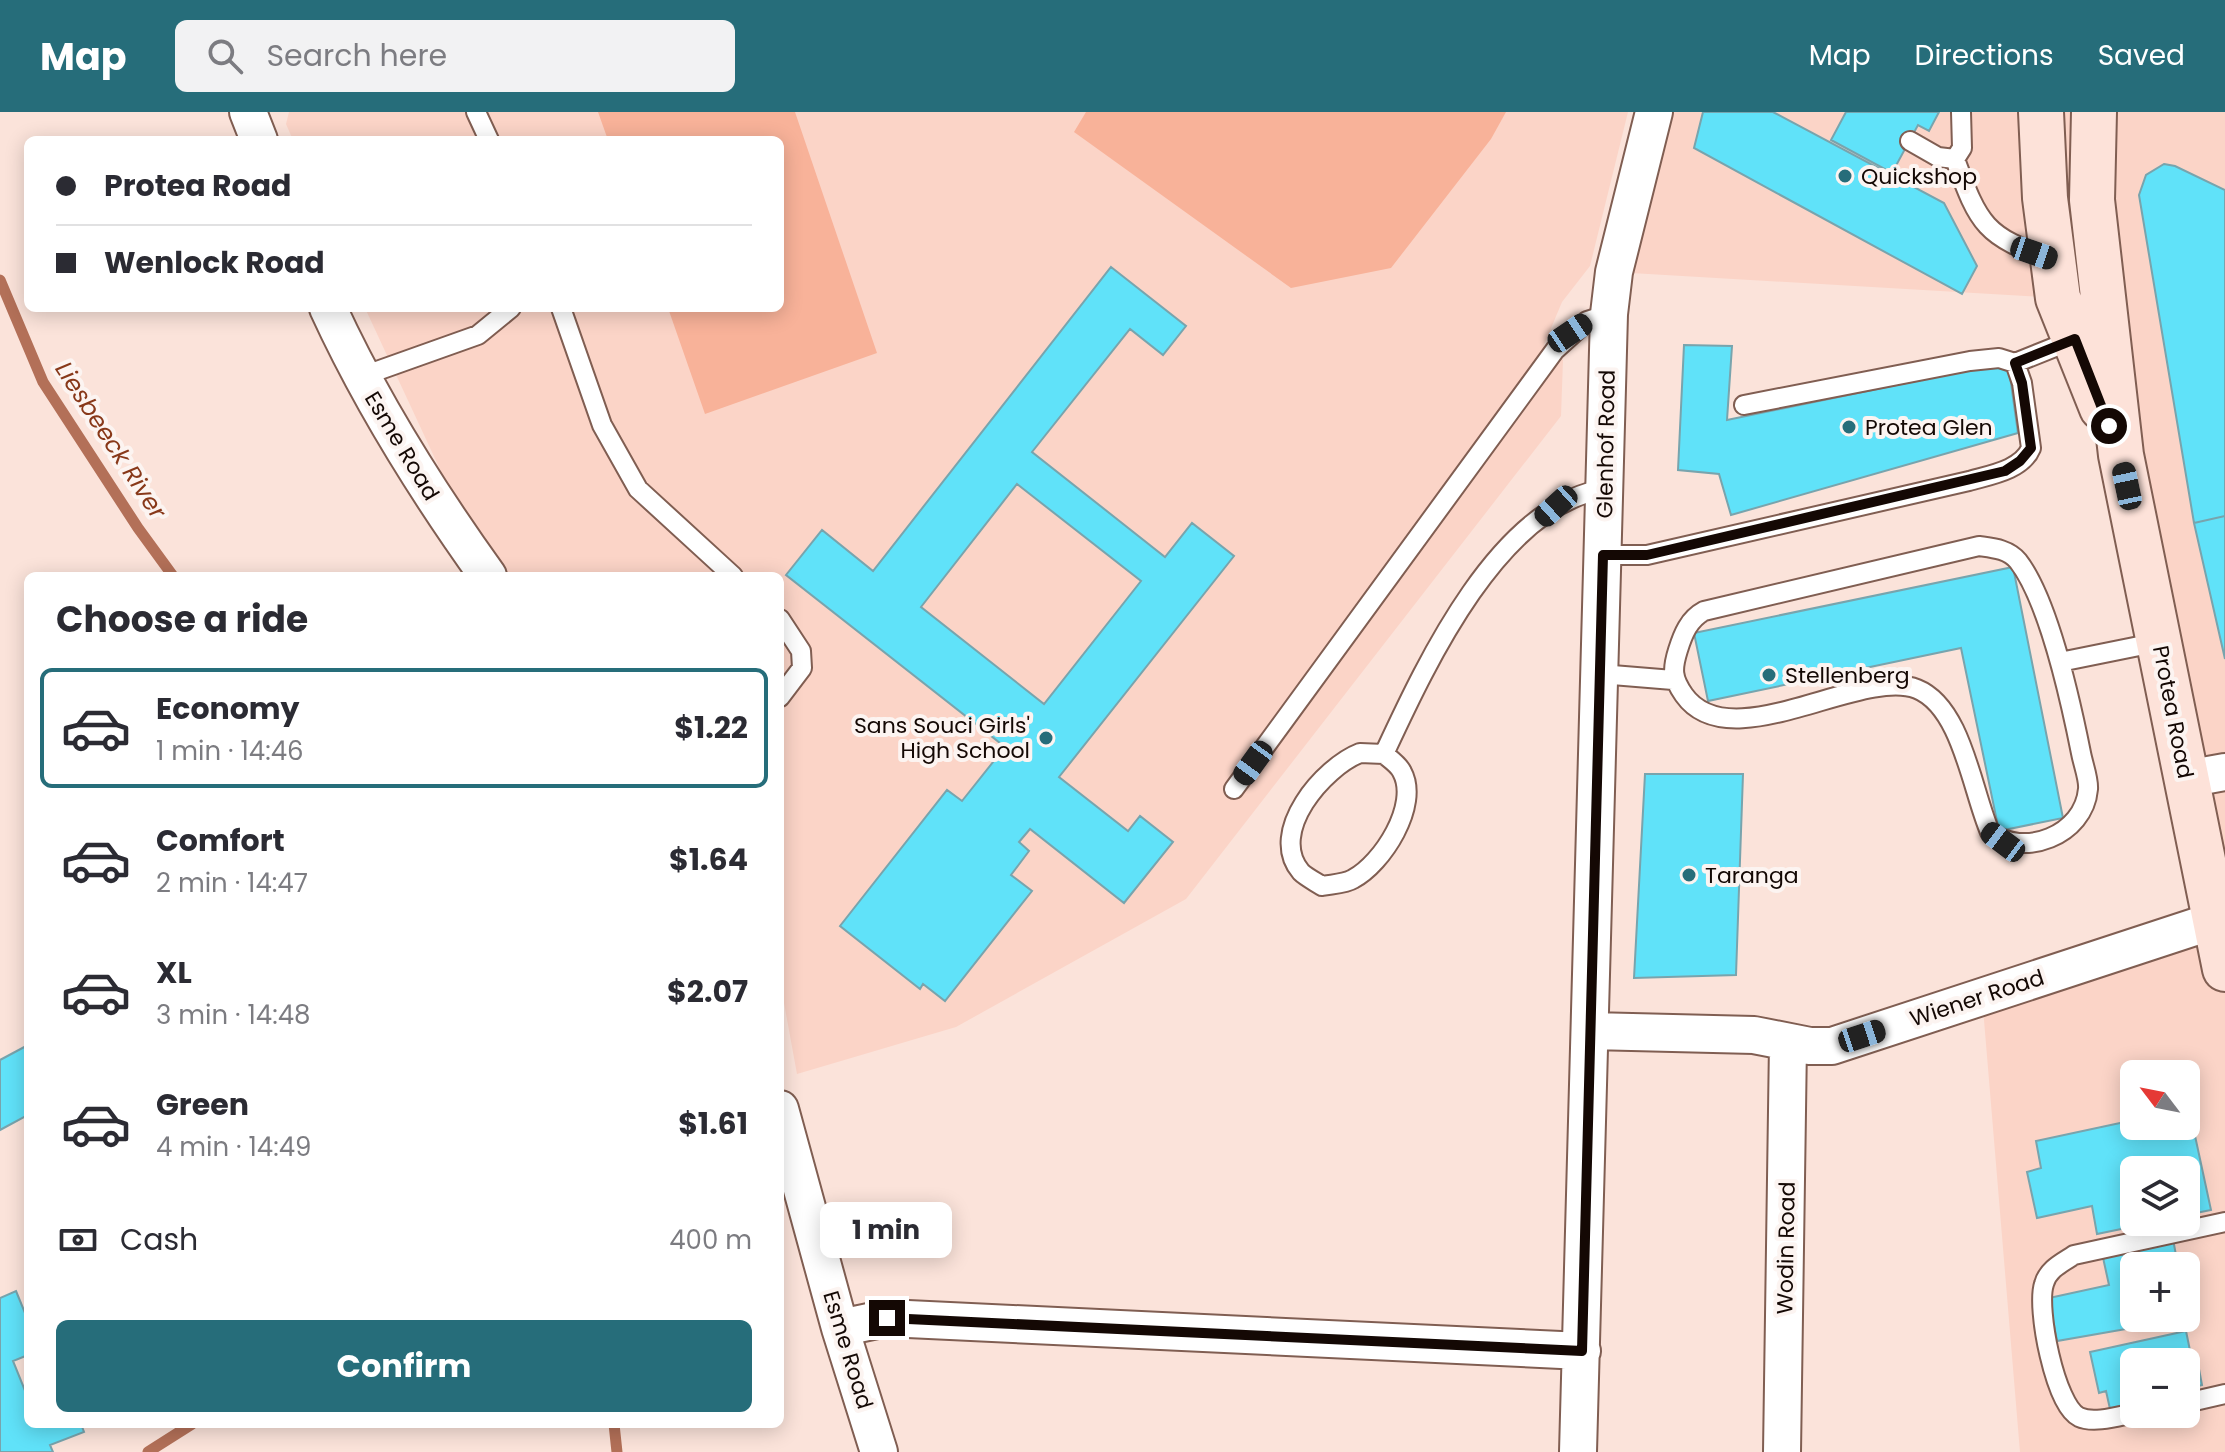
<!DOCTYPE html>
<meta charset="utf-8">
<style>
body{margin:0;font-family:Poppins,sans-serif;background:#f2f2f3;color:#2b2b33;height:100vh;display:flex;flex-direction:column;font-size:30px;white-space:nowrap}
*{box-sizing:border-box;margin:0}
p{font-size:26px;color:#7c7c81}
.icon{flex:none;width:44px;height:44px;fill:none;stroke:currentColor;stroke-width:2;stroke-linecap:round;stroke-linejoin:round}
.map{position:relative;flex:1;overflow:hidden}
.drawer{position:absolute;left:24px;top:460px;width:760px;height:856px;display:flex;flex-direction:column;background:#fff;border-radius:12px;box-shadow:0 4px 20px #0003}
.drawer>*{flex:none}
.banner{position:absolute;left:24px;top:24px;width:760px;height:176px;border-radius:12px;box-shadow:0 4px 20px #0003;display:grid;align-content:center;height:176px;padding:0 32px;background:#fff}
.needle{width:52px;rotate:302deg}
.buttons{position:absolute;left:2120px;top:948px;display:grid;gap:16px}
.buttons a{display:grid;place-items:center;width:80px;height:80px;border-radius:12px;background:#fff;box-shadow:0 4px 20px #0003;font-size:40px}
.end{position:absolute;width:36px;height:36px;margin:-18px;border:10px solid #140804;background:#fff;box-shadow:0 0 0 4px #fff}
.from{border-radius:50%}
.bubble{position:absolute;height:56px;border-radius:12px;background:#fff;box-shadow:0 4px 20px #0003;font-size:26px;font-weight:700;line-height:56px;text-align:center}
.car{position:absolute;width:24px;height:48px;margin:-24px -12px;border-radius:10px;box-shadow:0 0 6px 2px #0007;background:linear-gradient(#222 24%,#8ab4d8 0 40%,#222 0 76%,#8ab4d8 0 86%,#222 0)}
.banner b{display:flex;align-items:center;gap:28px;height:76px;font-size:30px}
.banner b+b{border-top:2px solid #e1e1e2}
.banner i{width:20px;height:20px;background:#2b2b33}
ul{padding:0;list-style:none}
li{display:flex;align-items:center;gap:24px;height:120px;margin:0 16px 12px;padding:0 16px;border:4px solid transparent;border-radius:12px}
li div{flex:1}
li b{display:block;font-size:30px}
li em{font-style:normal;font-weight:700}
li.active{border-color:#266d7a}
li>.icon{width:72px;height:72px;stroke-width:1.5}
h2{padding:0 32px;font-size:36px;line-height:96px}
.pay{display:flex;align-items:center;gap:20px;height:88px;padding:0 32px;font-size:30px}
.pay p{margin-inline-start:auto}
.action{display:flex;gap:16px;margin-top:auto;padding:16px 32px}
.action a{flex:1;height:92px;border-radius:12px;background:#266d7a;color:#fff;font-size:32px;font-weight:700;line-height:92px;text-align:center}
header{display:flex;align-items:center;gap:48px;box-sizing:border-box;height:112px;padding:0 40px;background:#266d7a;color:#fff}
header strong{font-size:38px}
nav{display:flex;gap:44px;margin-inline-start:auto;font-size:28px}
.search{width:560px;height:72px;background:#f2f2f3;display:flex;align-items:center;gap:20px;box-sizing:border-box;padding:0 28px;border-radius:12px;color:#7c7c81;font-size:30px}
.map>svg:first-child{display:block}
</style>
<header>
<strong>Map</strong>
<div class="search"><svg class="icon" aria-label="search" viewBox="0 0 24 24"><circle cx="10" cy="10" r="6"/><path d="M15 15l6 6"/></svg>Search here</div>
<nav><a>Map</a><a>Directions</a><a>Saved</a></nav>
</header>
<div class="map">
<svg width="2225" height="1340" viewBox="0 0 2225 1340">
<rect width="100%" height="100%" fill="#fbe3da"/>
<path fill="#fbd4c7" fill-rule="evenodd" d="M289,0H1628L1590,154L1562,190L1544,233L1563,248L1561,304L1186,787L956,915L797,962L780,869V464H507L451,381L365,196H780V28H293L286,12Z
M1654,0H2225V1340H2020L1982,884L2216,809L2121,343L2058,186L1614,160ZM2134,962H2186V1014H2134ZM2134,1058H2186V1110H2134ZM2134,1154H2186V1206H2134ZM2134,1250H2186V1302H2134Z"/>
<path fill="#f8b299" d="M598,0H795L877,241L705,302L668,196H780V28H608Z
M1086,0H1506L1491,27L1391,156L1291,176L1074,20Z"/>
<g fill="none" stroke-linecap="round" stroke-linejoin="round">
<path stroke="#b37058" stroke-width="11" d="M0,168L43,270L138,416L173,464
M614,1312L617,1340
M148,1340L192,1312"/>
</g>
<path fill="#60e2f9" stroke="#78a4ad" stroke-width="2" fill-rule="evenodd" d="M1703,0H1773L1944,91L1977,154L1962,182L1694,36Z
M1846,0H1939L1929,19L1918,13L1892,61L1831,28Z
M2164,52L2175,54L2225,78V404L2194,411L2139,83L2146,63Z
M1111,155L1186,214L1163,243L1130,217L1032,340L1165,445L1192,411L1234,444L1059,665L1128,719L1140,704L1173,730L1124,791L1030,717L1019,730L1029,739L1011,763L1032,779L945,889L923,872L920,877L840,814L947,678L962,689L1005,635L786,463L822,418L873,459ZM1017,372L1141,469L1044,592L921,495Z
M1684,233L1732,234L1727,308L2008,250L2018,321L1731,403L1719,362L1678,358Z
M2225,404V547L2194,411Z
M2013,455L2063,706L1999,719L1961,536L1708,589L1694,521Z
M1645,662H1743L1736,863L1634,866Z
M28,933V1003L0,1018V948Z
M2189,996L2211,1098L2186,1103V1058H2134V1110H2155L2097,1122L2092,1094L2037,1106L2027,1060L2041,1056L2036,1029L2134,1008V1014H2186V997Z
M2173,1127L2178,1154H2134V1206H2186V1193L2189,1206L2057,1229L2049,1186L2109,1173L2102,1141Z
M16,1179L25,1201L28,1200V1243L13,1249L28,1286V1312H81L84,1320L50,1333L53,1340H0V1186Z
M2186,1219L2194,1258L2199,1257L2202,1273L2198,1274L2199,1280L2186,1283V1250H2134V1294L2110,1297L2106,1279L2099,1281L2090,1240Z"/>
<g fill="none" stroke-linecap="round" stroke-linejoin="round">
<g stroke="#805e52" stroke-width="22">
<path id="lane" d="M476,0L489,28
M1910,29L1938,45L1955,47C1979,113 1985,125 2052,147
M1955,47L1962,36L1961,0
M561,196L602,313L638,377L733,464
M2015,251L2075,227
M360,265L478,223L511,196
M1979,434C1993,436 2008,437 2018,449C2049,489 2071,591 2081,641C2083,652 2089,667 2088,677C2084,724 2023,746 1990,720C1972,679 1962,595 1917,577C1860,555 1730,648 1684,583C1672,566 1672,557 1678,538C1683,522 1689,507 1704,499Z
M1603,443H1647L1969,369C1990,363 2022,358 2031,336L2022,271L2015,251L1999,246L1970,249L1744,293
M780,507L801,539L802,556L780,585
M2060,550L2159,530
M1600,562L1673,568
M1360,641L1384,642C1390,647 1399,653 1402,660C1420,693 1382,752 1353,767C1345,772 1332,772 1322,774C1316,770 1306,765 1301,760C1267,720 1324,655 1360,641Z
M1384,642C1425,554 1498,394 1604,377
M1234,677L1555,238L1587,209L1609,202
M2186,1291L2225,1282
M2134,1301C2119,1304 2094,1312 2079,1305C2055,1293 2036,1196 2044,1172C2048,1157 2062,1151 2074,1143L2225,1110"/>
</g>
<g stroke="#805e52" stroke-width="40">
<path id="street" d="M248,0L259,28
M328,196C372,292 427,379 488,464
M2186,667L2225,660
M1591,919L1754,923L1810,934H1832L2216,808
M780,997L840,1216L879,1340
M840,1216L887,1206L1582,1239
M1578,1340L1609,202L1614,160L1654,0
M1782,1340L1788,931"/>
</g>
<g stroke="#805e52" stroke-width="48">
<path id="secondary" d="M2041,0L2045,86L2058,186L2102,296
M2094,0L2092,88L2121,343L2225,857"/>
</g>
<use href="#lane" stroke="#fff" stroke-width="18"/>
<use href="#street" stroke="#fff" stroke-width="36"/>
<use href="#secondary" stroke="#fde2d9" stroke-width="44"/>
</g>
<g fill="none" stroke-linecap="round" stroke-linejoin="round">
<path stroke="#140804" stroke-width="10" d="M887,1206L1582,1239L1603,443H1647L2005,359L2020,349L2031,336L2022,271L2015,251L2075,227L2109,314"/>
</g>
<g fill="#266d7a" stroke="#fcf4f1" stroke-width="3">
<circle cx="1845" cy="64" r="8"/>
<circle cx="1849" cy="315" r="8"/>
<circle cx="1769" cy="563" r="8"/>
<circle cx="1046" cy="626" r="8"/>
<circle cx="1689" cy="763" r="8"/>
</g>
<g text-anchor="middle" dominant-baseline="central" stroke-width="8" stroke-linejoin="round" paint-order="stroke">
<g font-size="22" fill="#140804" stroke="#fcf4f1" text-anchor="start">
<text x="1861" y="64">Quickshop</text>
<text x="1865" y="315">Protea Glen</text>
<text x="1785" y="563">Stellenberg</text>
<text x="1030" y="613" text-anchor="end">Sans Souci Girls'<tspan x="1030" dy="25">High School</tspan></text>
<text x="1705" y="763">Taranga</text>
</g>
<g font-size="22" fill="#140804" stroke="#fcf4f1">
<text transform="translate(1606 332) rotate(-89)">Glenhof Road</text>
<text transform="translate(402 334) rotate(59)">Esme Road</text>
<text transform="translate(2173 600) rotate(79)">Protea Road</text>
<text transform="translate(1977 886) rotate(-18)">Wiener Road</text>
<text transform="translate(1786 1136) rotate(-89)">Wodin Road</text>
<text transform="translate(848 1238) rotate(73)">Esme Road</text>
</g>
<g font-size="24" font-style="italic" fill="#883819" stroke="#fcf4f1">
<text transform="translate(111 328) rotate(57)">Liesbeeck River</text>
</g>
</g>
</svg>
<div class="buttons">
<a><svg class="needle" viewBox="-14 -14 28 28"><path d="M0-13l5 13h-10z" fill="#e53935"/><path d="M0 13l5-13h-10z" fill="#7c7c81"/></svg></a>
<a><svg class="icon" aria-label="layers" viewBox="0 0 24 24"><path d="M12 4l9 5-9 5-9-5zM3 14l9 5 9-5"/></svg></a>
<a>+</a>
<a>−</a>
</div>
<i class="end from" style="left:2109px;top:314px"></i>
<i class="end" style="left:887px;top:1206px"></i>
<div class="bubble" style="left:820px;top:1090px;width:132px">1 min</div>
<i class="car" style="left:2034px;top:141px;rotate:109deg"></i>
<i class="car" style="left:1570px;top:221px;rotate:56deg"></i>
<i class="car" style="left:2127px;top:374px;rotate:348deg"></i>
<i class="car" style="left:1556px;top:394px;rotate:228deg"></i>
<i class="car" style="left:1253px;top:651px;rotate:216deg"></i>
<i class="car" style="left:2003px;top:730px;rotate:307deg"></i>
<i class="car" style="left:1862px;top:924px;rotate:72deg"></i>
<div class="banner">
<b><i class="from"></i>Protea Road</b>
<b><i></i>Wenlock Road</b>
</div>
<section class="drawer">
<h2>Choose a ride</h2>
<ul>
<li class="active"><svg class="icon" aria-label="car" viewBox="0 0 24 24"><path d="M5 17H2v-5l4-1 3-4h7l3 4 3 1v5h-3M9 17h6M6 11h13"/><circle cx="7" cy="17" r="2"/><circle cx="17" cy="17" r="2"/></svg><div><b>Economy</b><p>1 min · 14:46</p></div><em>$1.22</em></li>
<li><svg class="icon" aria-label="car" viewBox="0 0 24 24"><path d="M5 17H2v-5l4-1 3-4h7l3 4 3 1v5h-3M9 17h6M6 11h13"/><circle cx="7" cy="17" r="2"/><circle cx="17" cy="17" r="2"/></svg><div><b>Comfort</b><p>2 min · 14:47</p></div><em>$1.64</em></li>
<li><svg class="icon" aria-label="car" viewBox="0 0 24 24"><path d="M5 17H2v-5l4-1 3-4h7l3 4 3 1v5h-3M9 17h6M6 11h13"/><circle cx="7" cy="17" r="2"/><circle cx="17" cy="17" r="2"/></svg><div><b>XL</b><p>3 min · 14:48</p></div><em>$2.07</em></li>
<li><svg class="icon" aria-label="car" viewBox="0 0 24 24"><path d="M5 17H2v-5l4-1 3-4h7l3 4 3 1v5h-3M9 17h6M6 11h13"/><circle cx="7" cy="17" r="2"/><circle cx="17" cy="17" r="2"/></svg><div><b>Green</b><p>4 min · 14:49</p></div><em>$1.61</em></li>
</ul>
<div class="pay"><svg class="icon" aria-label="cash" viewBox="0 0 24 24"><path d="M3 7h18v10H3z"/><circle cx="12" cy="12" r="2"/></svg>Cash<p>400 m</p></div>
<div class="action"><a>Confirm</a></div>
</section>
</div>
